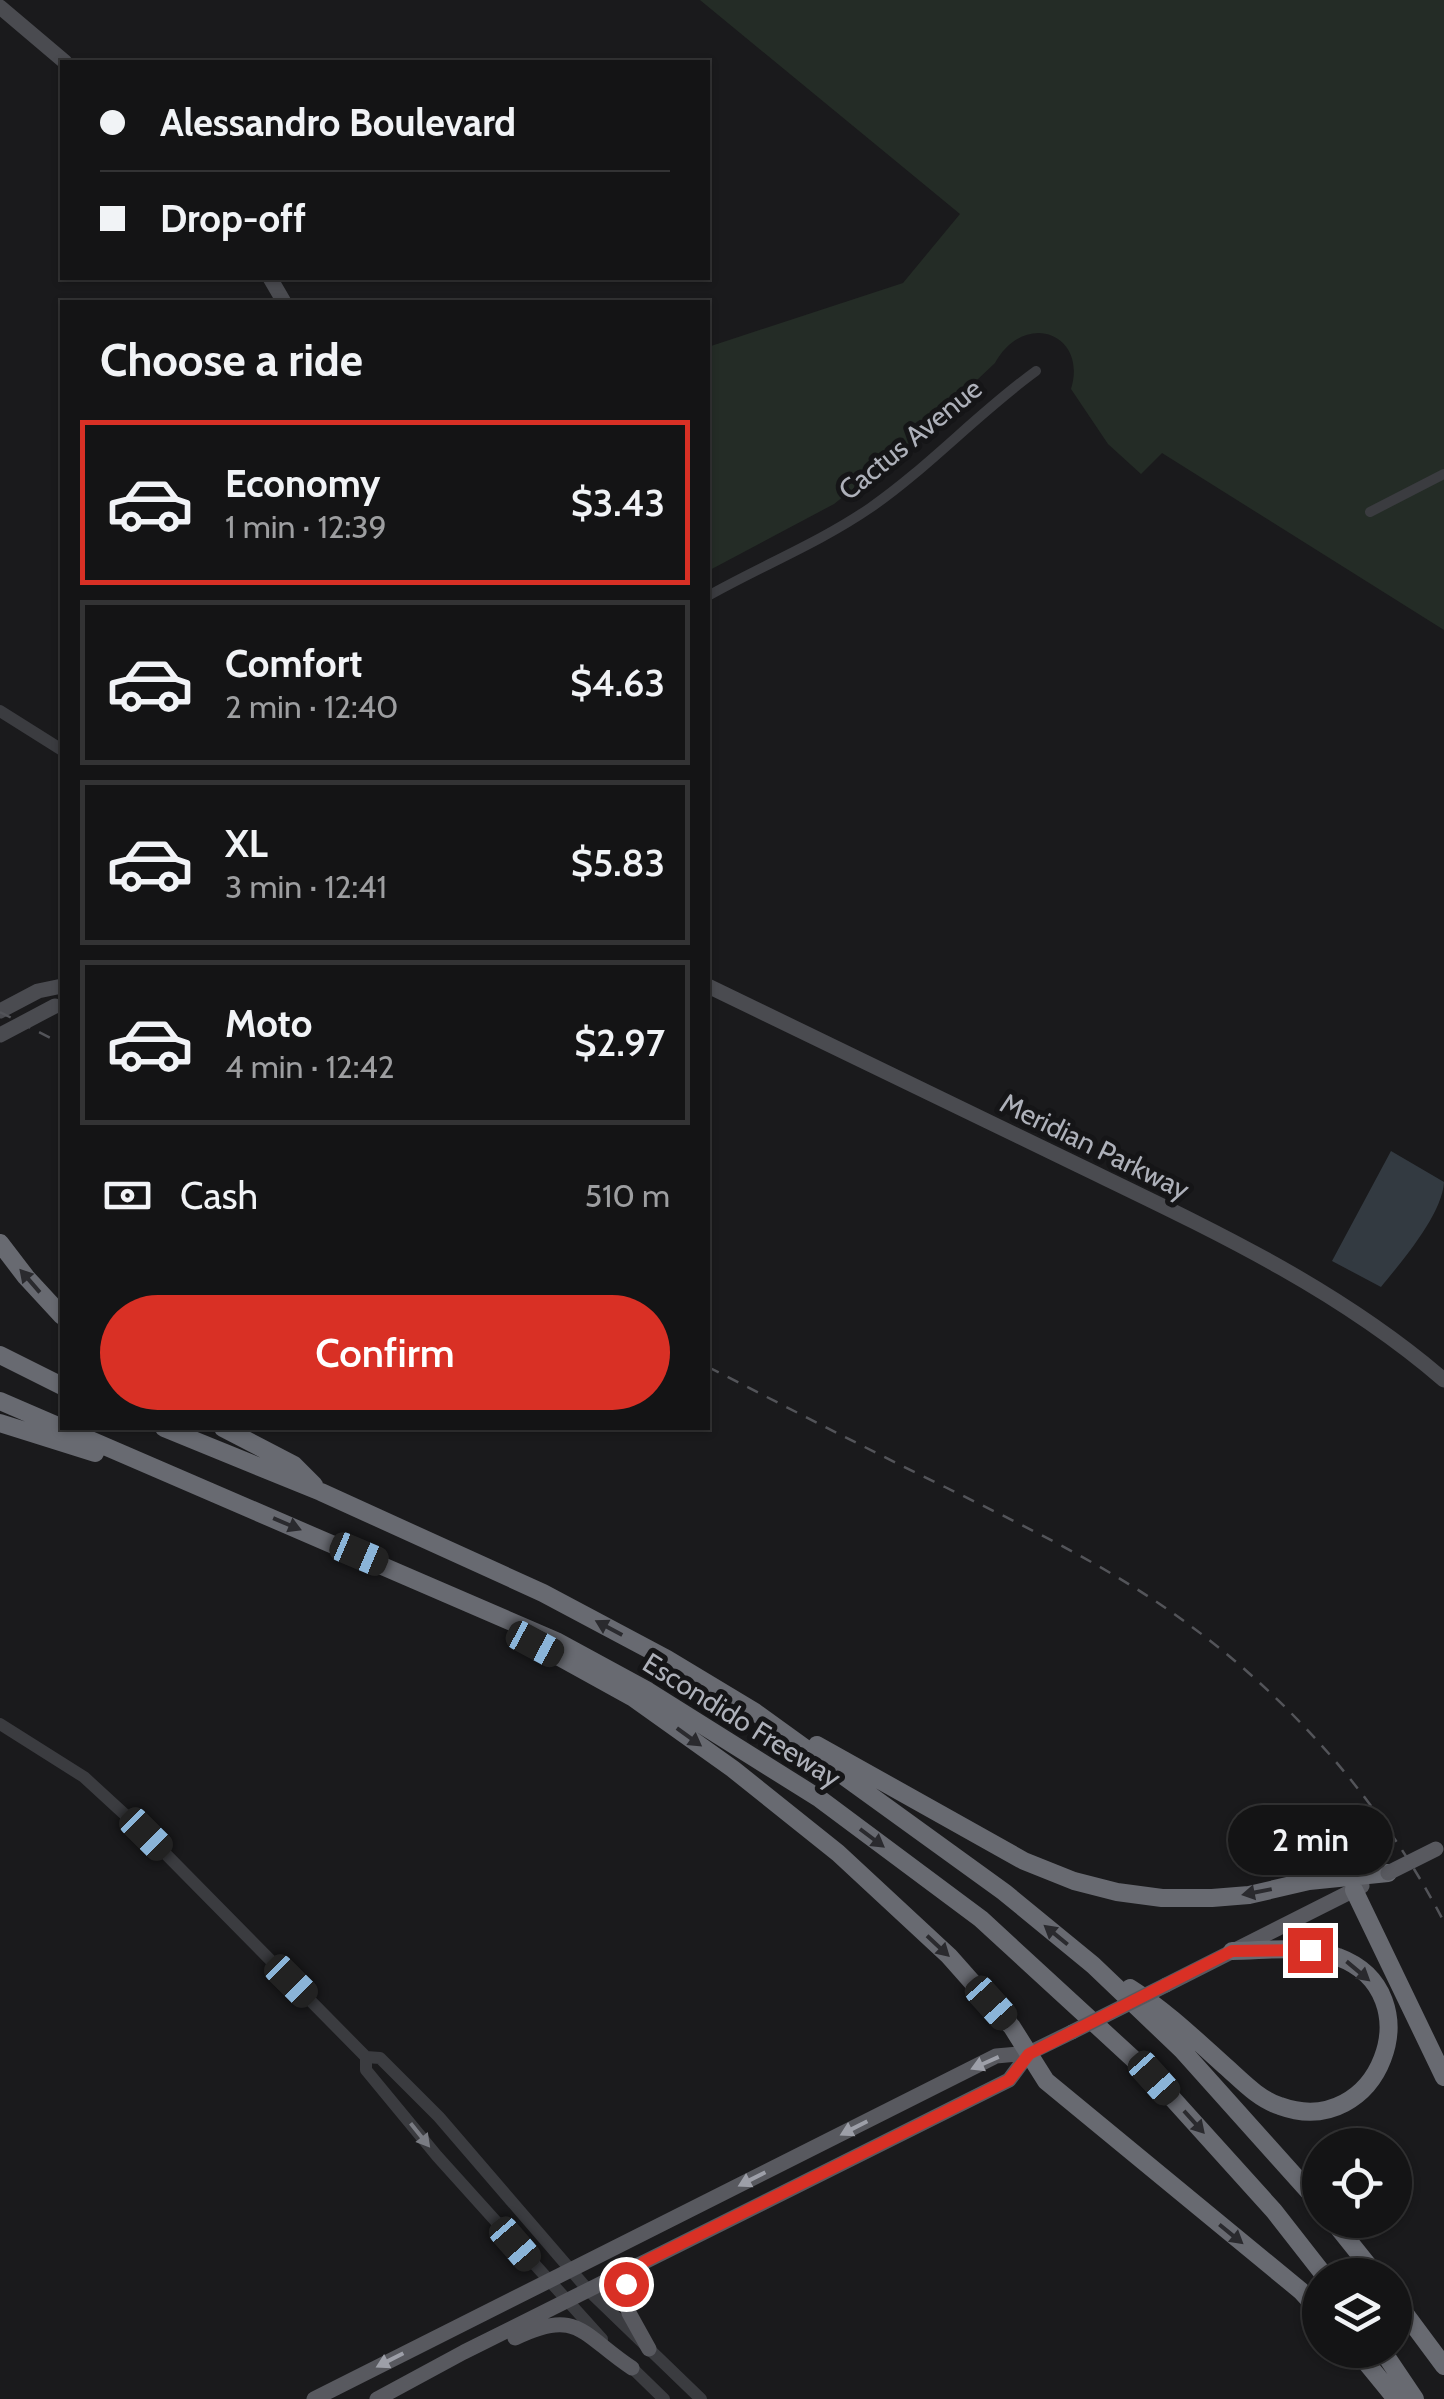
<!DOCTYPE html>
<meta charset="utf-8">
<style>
body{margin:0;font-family:Cabin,sans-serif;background:#212122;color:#f1f3f6;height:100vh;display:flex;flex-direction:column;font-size:38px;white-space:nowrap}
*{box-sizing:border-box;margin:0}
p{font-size:32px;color:#9d9ea0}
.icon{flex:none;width:55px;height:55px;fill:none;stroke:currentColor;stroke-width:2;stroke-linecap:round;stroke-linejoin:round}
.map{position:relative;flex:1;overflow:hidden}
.sheet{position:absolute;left:60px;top:300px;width:650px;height:1130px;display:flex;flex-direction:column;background:#141415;border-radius:0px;box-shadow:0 2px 8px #0004,0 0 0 2px #333334}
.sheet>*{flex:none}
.banner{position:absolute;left:60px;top:60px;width:650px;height:220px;border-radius:0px;box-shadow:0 2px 8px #0004,0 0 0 2px #333334;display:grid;align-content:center;height:220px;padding:0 40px;background:#141415}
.tools{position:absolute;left:1302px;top:2128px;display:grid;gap:20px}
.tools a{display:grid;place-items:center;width:110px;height:110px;border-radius:50%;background:#141415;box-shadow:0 2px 8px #0004,0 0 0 2px #333334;font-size:50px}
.end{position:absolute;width:45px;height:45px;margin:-22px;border:12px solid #d93025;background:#fff;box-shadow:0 0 0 5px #fff}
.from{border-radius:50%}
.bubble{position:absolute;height:70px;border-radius:35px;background:#141415;box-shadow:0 2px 8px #0004,0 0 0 2px #333334;font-size:32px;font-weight:600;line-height:70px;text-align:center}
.car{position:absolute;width:30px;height:60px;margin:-30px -15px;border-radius:12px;box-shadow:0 0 8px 2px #0007;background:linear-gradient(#222 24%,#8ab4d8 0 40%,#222 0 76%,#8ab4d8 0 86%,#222 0)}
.banner b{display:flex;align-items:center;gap:35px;height:95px;font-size:38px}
.banner b+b{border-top:2px solid #333334}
.banner i{width:25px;height:25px;background:#f1f3f6}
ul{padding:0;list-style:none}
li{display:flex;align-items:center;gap:30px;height:165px;margin:0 20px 15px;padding:0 20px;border:5px solid #333334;border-radius:0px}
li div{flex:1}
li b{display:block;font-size:38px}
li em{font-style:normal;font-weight:600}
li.active{border-color:#d93025}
li>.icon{width:90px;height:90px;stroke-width:1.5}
h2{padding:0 40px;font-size:45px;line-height:120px}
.pay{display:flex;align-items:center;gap:25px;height:110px;padding:0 40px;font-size:38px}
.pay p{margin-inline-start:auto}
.action{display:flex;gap:20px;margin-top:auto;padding:20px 40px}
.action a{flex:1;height:115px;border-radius:60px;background:#d93025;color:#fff;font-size:40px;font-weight:600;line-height:115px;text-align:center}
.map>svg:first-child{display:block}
</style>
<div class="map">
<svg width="1444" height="2399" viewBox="0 0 1444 2399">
<rect width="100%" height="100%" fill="#1a1a1c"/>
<path fill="#242c26" d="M700,0H1444V630L1162,453L1141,474L1108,444L1071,389C1088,334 1025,309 995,363L908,445L834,504L708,571V347L903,283L960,214Z"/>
<path fill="#333a41" d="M1391,1151L1444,1182C1442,1215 1402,1261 1381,1287L1332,1261Z"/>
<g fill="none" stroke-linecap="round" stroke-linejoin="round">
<path stroke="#3b3c40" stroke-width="10" d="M1370,512L1444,474
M708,596C761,566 819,543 870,508C929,467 978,413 1036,371"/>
<path stroke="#3b3c40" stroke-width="12" d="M0,711L62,750
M0,1724L84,1777L146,1834L366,2057V2070L437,2156L602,2339
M366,2057L380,2058L439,2117L588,2290L701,2399
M627,2363L664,2399"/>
<path stroke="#4a4b50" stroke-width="15" d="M0,7L65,62
M270,278L284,302
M708,986C831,1045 954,1105 1078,1165C1206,1227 1335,1286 1444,1380
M0,1011L38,991L62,986"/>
<path stroke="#58595f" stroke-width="15" d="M1166,1985L1362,1886
M642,2266L623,2294L629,2313L649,2349
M515,2338C578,2307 582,2335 632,2368
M314,2399L996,2056L1029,2053L1072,2032
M377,2399L464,2352L1009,2080L1029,2053"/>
<path stroke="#686a71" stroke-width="18" d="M0,1243L26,1277L62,1316
M0,1355L62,1386
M0,1401L556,1641L648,1691L820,1799L981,1919L1154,2078L1274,2211L1324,2275
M0,1423L95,1453
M164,1428L321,1492L543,1593L667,1659L755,1712L1004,1892L1093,1965L1182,2050L1320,2204
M223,1428L294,1465L314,1485
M547,1650L632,1697L733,1769L838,1853L949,1956L1012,2027L1046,2081L1301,2291L1320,2312
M817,1745L1024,1861L1074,1881L1117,1892L1162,1898H1212L1249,1895L1309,1881L1388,1873
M1354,1890L1444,2077
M1130,1988C1165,2010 1194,2038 1225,2066C1241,2080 1258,2099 1280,2106C1379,2142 1435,1993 1338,1957C1306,1944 1265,1951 1232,1951
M1332,2220L1376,2275
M1395,2300L1444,2366
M1356,2350L1396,2399
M1382,2350L1415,2399"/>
<path stroke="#535459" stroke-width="2.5" stroke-dasharray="12 10" stroke-linecap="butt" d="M0,1012L62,1044
M708,1367C787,1407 865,1448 945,1487C1024,1526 1104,1564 1177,1616C1287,1694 1382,1802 1444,1922"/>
<path stroke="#4a4b50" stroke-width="15" d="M0,1035L55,1006"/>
<path stroke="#58595f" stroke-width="15" d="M1388,1873L1436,1849
M1072,2032L1166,1985"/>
</g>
<defs><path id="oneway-solid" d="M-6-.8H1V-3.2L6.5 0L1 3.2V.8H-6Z" transform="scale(2.5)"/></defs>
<g fill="#2a2a2e">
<use href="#oneway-solid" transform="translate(30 1281) rotate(-131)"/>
<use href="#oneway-solid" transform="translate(287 1524) rotate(23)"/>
<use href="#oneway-solid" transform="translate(609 1628) rotate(-152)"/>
<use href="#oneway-solid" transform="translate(689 1737) rotate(36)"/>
<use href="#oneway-solid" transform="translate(872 1838) rotate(37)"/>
<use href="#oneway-solid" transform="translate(1257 1892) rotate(169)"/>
<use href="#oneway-solid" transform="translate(1056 1935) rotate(-141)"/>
<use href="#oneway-solid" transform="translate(938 1946) rotate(43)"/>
<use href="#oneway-solid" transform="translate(1358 1971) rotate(40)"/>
<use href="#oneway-solid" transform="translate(1194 2122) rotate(48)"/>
<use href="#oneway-solid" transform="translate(1231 2234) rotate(39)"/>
</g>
<g fill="#9d9fa8">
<use href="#oneway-solid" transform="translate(985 2063) rotate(156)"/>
<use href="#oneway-solid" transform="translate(854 2128) rotate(153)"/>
<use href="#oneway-solid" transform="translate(752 2179) rotate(153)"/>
<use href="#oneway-solid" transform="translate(390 2360) rotate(153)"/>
</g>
<use fill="#7a7c83" href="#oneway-solid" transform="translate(420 2135) rotate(51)"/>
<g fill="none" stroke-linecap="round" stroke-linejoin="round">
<path stroke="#d93025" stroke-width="12" d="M626,2284L644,2262L1009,2080L1029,2054L1232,1951L1310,1950"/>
</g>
<g text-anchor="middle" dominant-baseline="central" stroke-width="10" stroke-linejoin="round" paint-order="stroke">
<g font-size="28" fill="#aeb1ba" stroke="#151517">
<text transform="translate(910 439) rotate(-39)">Cactus Avenue</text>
<text transform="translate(1095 1146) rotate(26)">Meridian Parkway</text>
<text transform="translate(742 1720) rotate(32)">Escondido Freeway</text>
</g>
</g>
</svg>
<div class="tools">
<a><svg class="icon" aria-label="locate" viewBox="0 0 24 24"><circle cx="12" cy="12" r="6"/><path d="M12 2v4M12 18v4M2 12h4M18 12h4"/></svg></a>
<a><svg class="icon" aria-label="layers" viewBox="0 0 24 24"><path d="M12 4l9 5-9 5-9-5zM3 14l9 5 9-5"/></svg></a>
</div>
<i class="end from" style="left:626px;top:2284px"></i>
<i class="end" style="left:1310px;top:1950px"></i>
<div class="bubble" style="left:1228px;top:1805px;width:165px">2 min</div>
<i class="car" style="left:359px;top:1554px;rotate:113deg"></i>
<i class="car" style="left:535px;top:1644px;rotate:118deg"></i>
<i class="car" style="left:146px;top:1834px;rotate:135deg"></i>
<i class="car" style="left:291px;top:1981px;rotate:135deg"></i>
<i class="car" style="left:991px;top:2003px;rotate:138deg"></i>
<i class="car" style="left:1154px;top:2078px;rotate:138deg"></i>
<i class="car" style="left:515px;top:2244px;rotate:139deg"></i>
<div class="banner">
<b><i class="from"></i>Alessandro Boulevard</b>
<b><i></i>Drop-off</b>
</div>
<section class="sheet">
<h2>Choose a ride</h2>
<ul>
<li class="active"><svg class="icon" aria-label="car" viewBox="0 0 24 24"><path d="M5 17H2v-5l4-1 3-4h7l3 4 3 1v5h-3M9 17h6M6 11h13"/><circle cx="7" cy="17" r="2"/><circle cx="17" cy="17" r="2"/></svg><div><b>Economy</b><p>1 min · 12:39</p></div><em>$3.43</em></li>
<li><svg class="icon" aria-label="car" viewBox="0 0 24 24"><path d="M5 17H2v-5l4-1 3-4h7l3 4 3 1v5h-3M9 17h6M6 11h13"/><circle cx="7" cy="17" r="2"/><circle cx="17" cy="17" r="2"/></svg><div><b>Comfort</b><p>2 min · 12:40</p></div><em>$4.63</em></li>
<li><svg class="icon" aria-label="car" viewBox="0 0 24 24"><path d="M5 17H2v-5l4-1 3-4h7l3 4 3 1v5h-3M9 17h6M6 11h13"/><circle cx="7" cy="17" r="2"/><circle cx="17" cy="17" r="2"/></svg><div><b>XL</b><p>3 min · 12:41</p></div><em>$5.83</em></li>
<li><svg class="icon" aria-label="car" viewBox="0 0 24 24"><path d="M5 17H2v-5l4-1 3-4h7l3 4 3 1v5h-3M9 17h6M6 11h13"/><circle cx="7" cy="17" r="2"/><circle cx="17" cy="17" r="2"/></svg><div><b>Moto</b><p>4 min · 12:42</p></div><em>$2.97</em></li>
</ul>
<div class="pay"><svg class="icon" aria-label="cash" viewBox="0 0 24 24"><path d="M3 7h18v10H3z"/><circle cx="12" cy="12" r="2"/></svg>Cash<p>510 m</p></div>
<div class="action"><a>Confirm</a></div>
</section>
</div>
